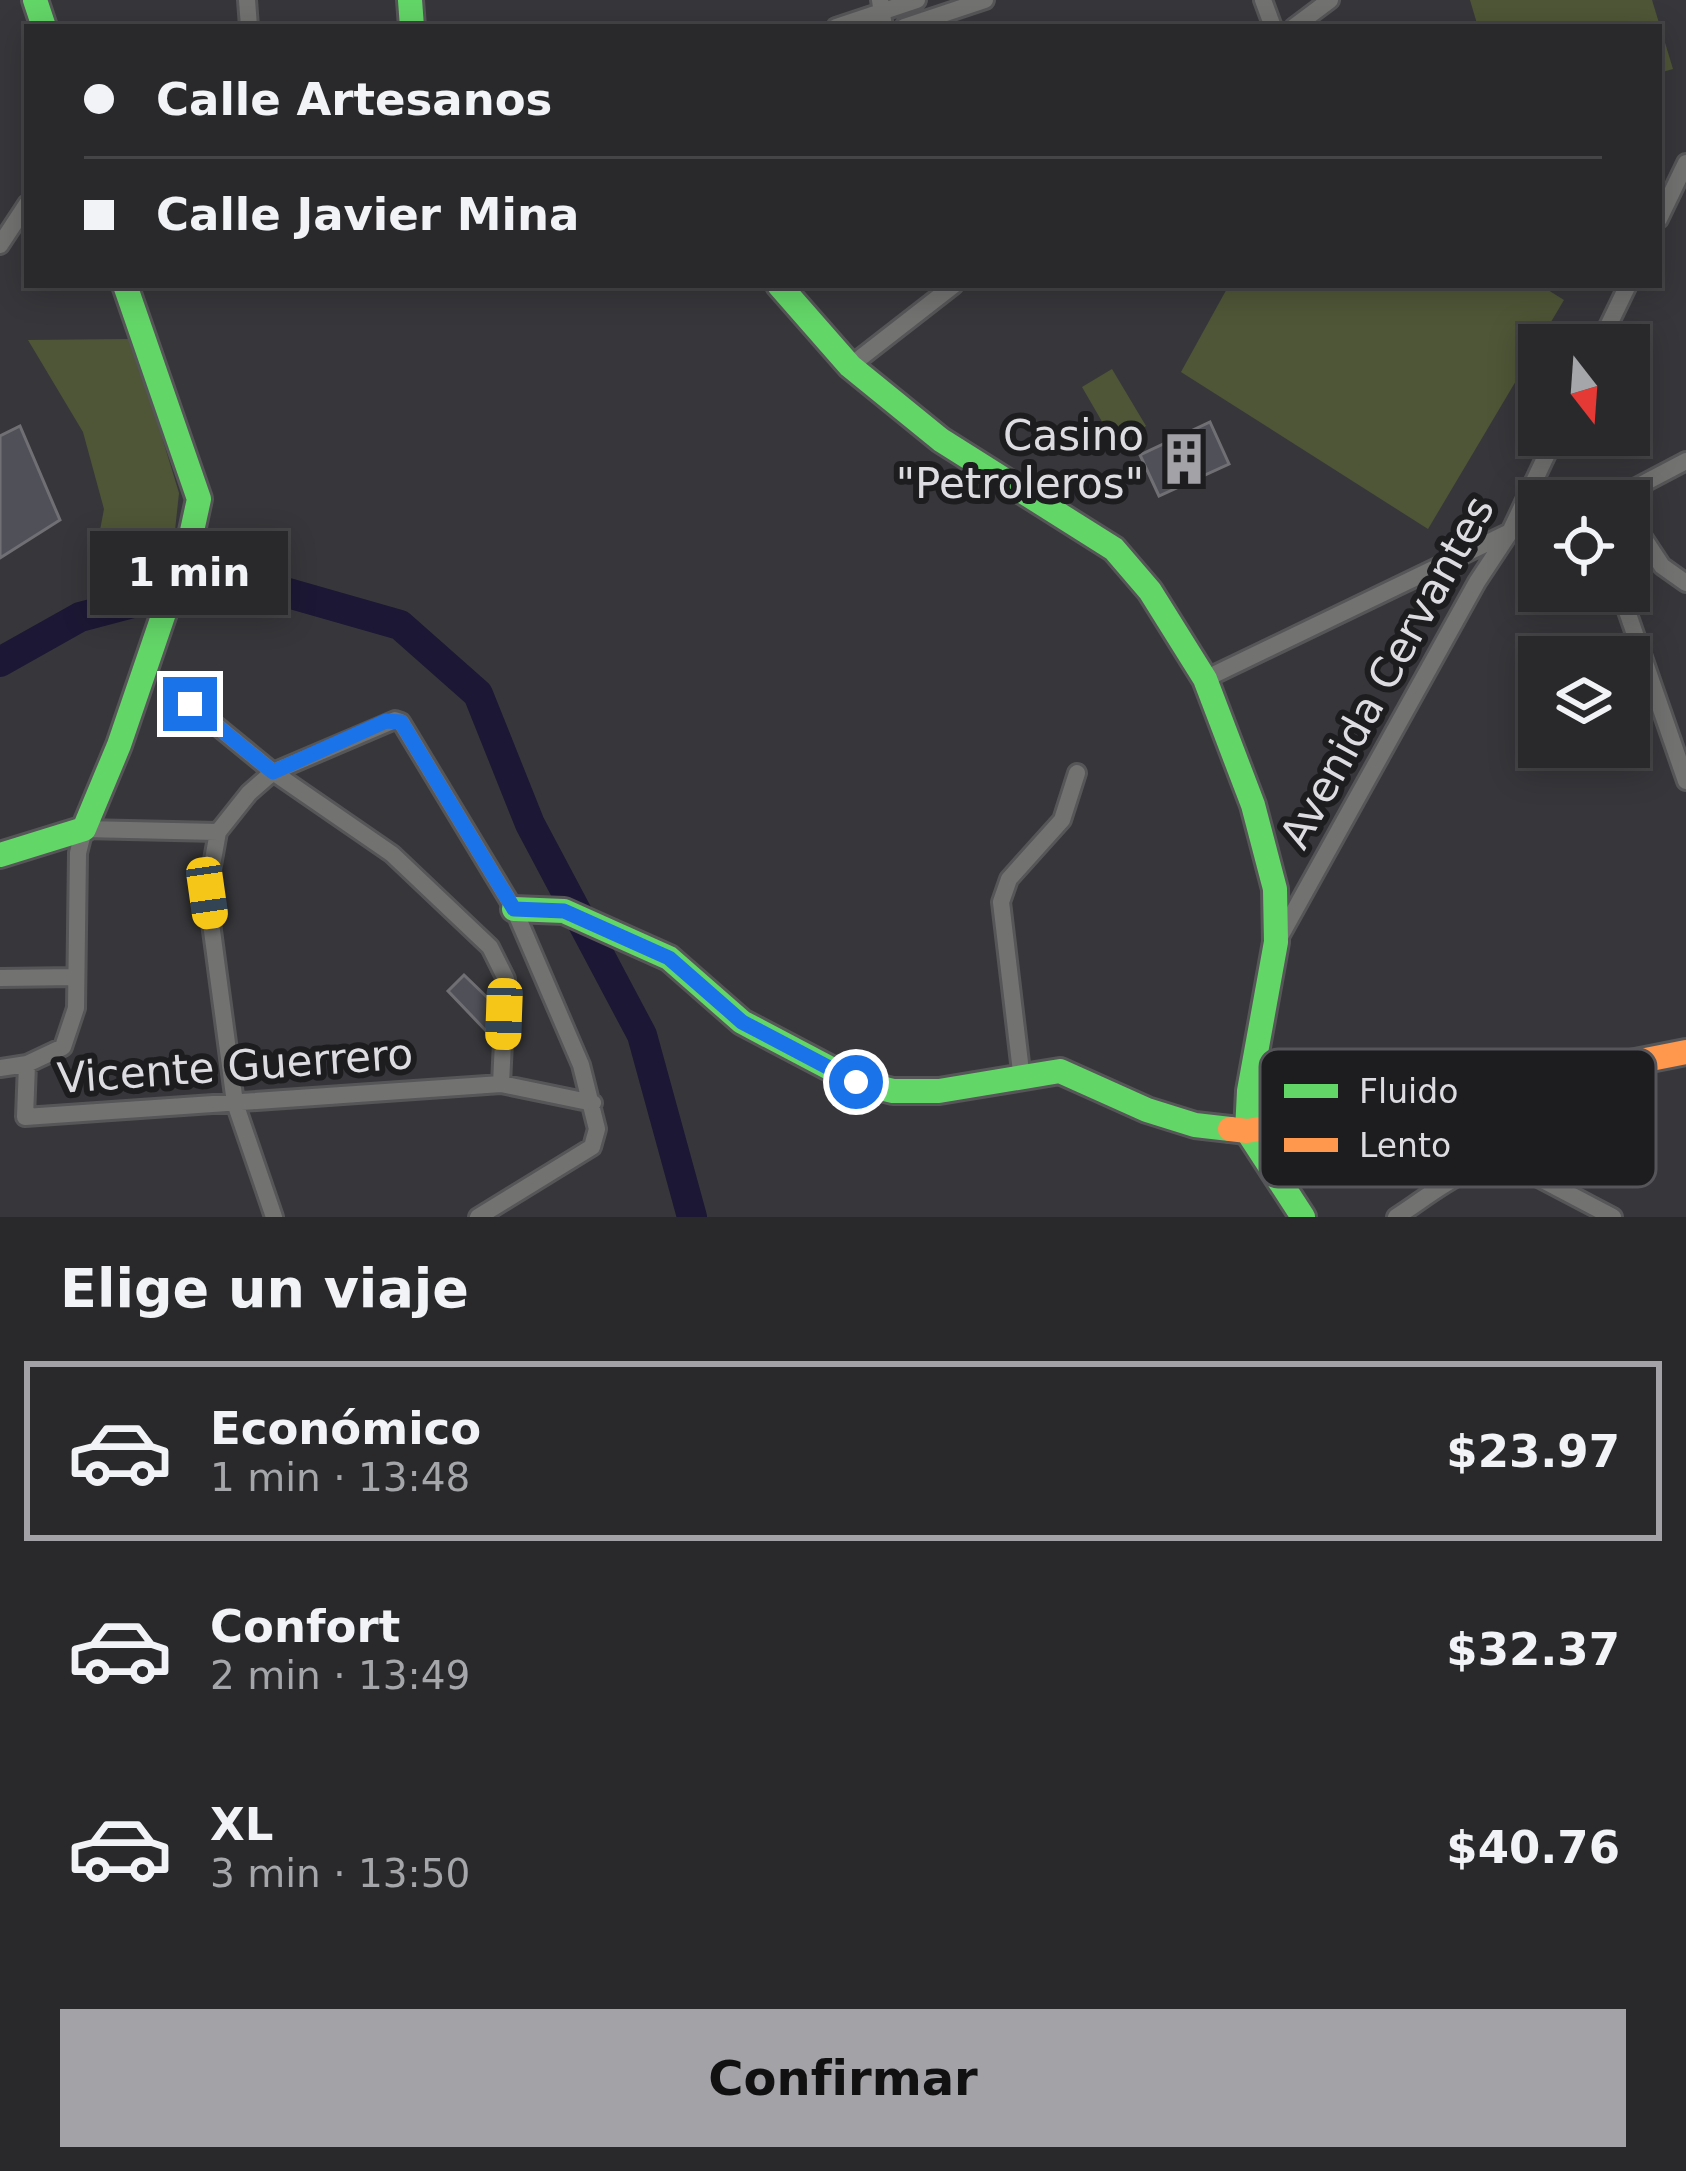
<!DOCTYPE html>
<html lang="es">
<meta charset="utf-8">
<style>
body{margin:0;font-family:"DejaVu Sans",sans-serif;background:#313134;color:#f1f3f6;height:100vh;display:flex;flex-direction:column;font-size:45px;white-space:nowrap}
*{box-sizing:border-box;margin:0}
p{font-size:39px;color:#a5a6a9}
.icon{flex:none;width:66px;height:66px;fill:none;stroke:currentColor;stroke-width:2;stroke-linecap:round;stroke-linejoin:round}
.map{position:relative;height:1217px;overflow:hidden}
.panel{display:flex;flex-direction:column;background:#29292c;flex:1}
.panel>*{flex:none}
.top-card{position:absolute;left:24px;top:24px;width:1638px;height:264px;border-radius:0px;box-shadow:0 6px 30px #0003,0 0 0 3px #454548;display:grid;align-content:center;height:264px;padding:0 60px;background:#29292c}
.needle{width:78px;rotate:163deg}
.buttons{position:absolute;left:1518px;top:324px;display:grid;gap:24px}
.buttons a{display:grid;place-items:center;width:132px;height:132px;border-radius:0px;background:#29292c;box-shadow:0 6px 30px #0003,0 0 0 3px #454548;font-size:60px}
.end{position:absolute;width:54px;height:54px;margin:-27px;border:15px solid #1a73e8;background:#fff;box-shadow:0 0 0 6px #fff}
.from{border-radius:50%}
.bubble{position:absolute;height:84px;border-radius:0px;background:#29292c;box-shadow:0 6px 30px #0003,0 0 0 3px #454548;font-size:39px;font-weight:800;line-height:84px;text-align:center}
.car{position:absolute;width:36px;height:72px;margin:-36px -18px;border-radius:15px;box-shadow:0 0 9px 3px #0007;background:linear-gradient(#f5c518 24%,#345 0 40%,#f5c518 0 76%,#345 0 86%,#f5c518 0)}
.top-card b{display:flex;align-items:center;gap:42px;height:114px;font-size:45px}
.top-card b+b{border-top:3px solid #454548}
.top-card i{width:30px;height:30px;background:#f1f3f6}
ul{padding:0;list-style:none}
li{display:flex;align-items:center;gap:36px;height:180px;margin:0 24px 18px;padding:0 36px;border:6px solid transparent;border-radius:0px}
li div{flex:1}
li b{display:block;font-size:45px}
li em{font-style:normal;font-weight:800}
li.active{border-color:#a2a2a7}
li>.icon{width:108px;height:108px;stroke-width:1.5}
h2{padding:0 60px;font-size:54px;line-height:144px}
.button{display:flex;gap:24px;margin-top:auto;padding:24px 60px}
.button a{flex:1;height:138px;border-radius:0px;background:#a2a2a7;color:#111;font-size:48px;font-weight:800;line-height:138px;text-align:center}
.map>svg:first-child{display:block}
</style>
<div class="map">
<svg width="1686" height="1217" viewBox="0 0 1686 1217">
<rect width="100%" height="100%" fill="#37373b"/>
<path fill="#4f5637" d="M1470,0H1652L1673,69L1659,73V27H1478Z
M1229,285H1540L1564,300L1428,529L1181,372Z
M132,339L179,493L170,577L87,600L104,509L83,432L28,340Z
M1112,369L1146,426L1115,444L1082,387Z"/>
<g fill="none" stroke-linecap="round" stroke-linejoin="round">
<path stroke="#1c1734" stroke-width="30" d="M0,662L80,617L205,584L288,593L400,625L478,694L530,824L642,1035L692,1217"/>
</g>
<path fill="#505059" stroke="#707074" stroke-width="3" d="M1210,422L1229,464L1159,496L1140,455Z
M20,426L60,520L0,558V436Z
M464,975L492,1002L491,1036L448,991Z"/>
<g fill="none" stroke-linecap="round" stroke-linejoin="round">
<g stroke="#565658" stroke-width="22">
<path id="street" d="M247,0L249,27
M880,0L884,27
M1263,0L1273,27
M836,27L917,0
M904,27L985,0
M1294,27L1330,0
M1659,219L1686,163
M0,245L27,204
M1599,345L1628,285
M850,366L954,285
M1610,501L1686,461
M1629,516L1662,566L1686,583
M1620,591L1686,781
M1205,679L1510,532L1539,527
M190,704L273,772L392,854L490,947L506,979L501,1084
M218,832L84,829L78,853L76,1008L63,1047L27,1064L25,1117L501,1084L593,1103
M1277,942L1477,582L1510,532L1556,435
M0,978L76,977
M0,1068L27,1064
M1022,1080L1001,902L1009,879L1062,820L1077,773
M1475,1168L1484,1092
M274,1217L235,1103L207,893L218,832L249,793L273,772L395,720L401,722L514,909L581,1065L597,1129L592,1147L478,1217
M1396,1217C1430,1196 1470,1158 1512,1164L1613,1217"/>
</g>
<g stroke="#565658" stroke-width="30">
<path id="fast" d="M35,0L44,27
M410,0L412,27
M779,285L850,366L941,440L1114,549L1150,591L1205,679L1253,805L1275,889L1276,942L1249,1091L1247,1131L1303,1217
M0,855L84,829L119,745L192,531L199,499L125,285
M514,909L564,911L669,958L742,1022L856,1082L893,1091H939L1060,1071L1147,1110L1195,1125L1230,1129"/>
</g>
<g stroke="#565658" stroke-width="30">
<path id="slow" d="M1230,1129L1247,1131L1484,1092L1686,1052"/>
</g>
<use href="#street" stroke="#727271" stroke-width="16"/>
<use href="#fast" stroke="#63d668" stroke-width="24"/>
<use href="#slow" stroke="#ff974d" stroke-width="24"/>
</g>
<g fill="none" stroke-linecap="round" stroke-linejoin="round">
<path stroke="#1a73e8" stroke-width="15" d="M190,704L273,772L386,721L401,722L514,909L564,911L669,958L742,1022L856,1082"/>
</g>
<defs>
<g id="building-bare" transform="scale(4.14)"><path d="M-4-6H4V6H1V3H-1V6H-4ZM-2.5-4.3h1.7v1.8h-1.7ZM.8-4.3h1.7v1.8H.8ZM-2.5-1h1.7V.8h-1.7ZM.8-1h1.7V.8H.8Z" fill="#a2a2a7" stroke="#1d1d20" stroke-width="2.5" paint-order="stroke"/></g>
</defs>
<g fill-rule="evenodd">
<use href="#building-bare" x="1184" y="459"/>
</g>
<g text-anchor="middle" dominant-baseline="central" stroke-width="12" stroke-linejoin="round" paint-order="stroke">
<g font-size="42" fill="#dcdce1" stroke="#1d1d20" text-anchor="end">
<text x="1144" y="435">Casino<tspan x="1144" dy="48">"Petroleros"</tspan></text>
</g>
<g font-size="42" fill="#dcdce1" stroke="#1d1d20">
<text transform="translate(1387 672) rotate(-61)">Avenida Cervantes</text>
<text transform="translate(235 1066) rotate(-4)">Vicente Guerrero</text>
</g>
</g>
<rect x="1260" y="1049" width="396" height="138" rx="18" fill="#1d1d20" stroke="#56565a" stroke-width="3"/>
<rect x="1284" y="1084" width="54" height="14" fill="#63d668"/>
<rect x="1284" y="1138" width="54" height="14" fill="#ff974d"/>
<g font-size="33" fill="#dcdce1">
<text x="1359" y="1103">Fluido</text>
<text x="1359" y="1157">Lento</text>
</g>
</svg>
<div class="buttons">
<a><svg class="needle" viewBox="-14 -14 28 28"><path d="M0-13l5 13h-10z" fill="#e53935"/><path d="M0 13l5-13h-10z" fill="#a5a6a9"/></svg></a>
<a><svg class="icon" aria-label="locate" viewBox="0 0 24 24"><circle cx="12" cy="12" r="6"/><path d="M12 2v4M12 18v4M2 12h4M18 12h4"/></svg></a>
<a><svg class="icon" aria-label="layers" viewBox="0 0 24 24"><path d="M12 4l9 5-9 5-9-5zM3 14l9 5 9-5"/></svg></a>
</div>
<i class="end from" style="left:856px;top:1082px"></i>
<i class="end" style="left:190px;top:704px"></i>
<div class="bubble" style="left:90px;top:531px;width:198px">1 min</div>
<i class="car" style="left:207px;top:893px;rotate:172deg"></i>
<i class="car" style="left:504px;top:1014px;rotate:182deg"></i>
<div class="top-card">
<b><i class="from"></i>Calle Artesanos</b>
<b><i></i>Calle Javier Mina</b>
</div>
</div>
<section class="panel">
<h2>Elige un viaje</h2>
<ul>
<li class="active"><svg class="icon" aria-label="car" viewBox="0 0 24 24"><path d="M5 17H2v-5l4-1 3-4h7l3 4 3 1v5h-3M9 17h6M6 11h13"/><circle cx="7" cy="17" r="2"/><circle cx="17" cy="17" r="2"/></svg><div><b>Económico</b><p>1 min · 13:48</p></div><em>$23.97</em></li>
<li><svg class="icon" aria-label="car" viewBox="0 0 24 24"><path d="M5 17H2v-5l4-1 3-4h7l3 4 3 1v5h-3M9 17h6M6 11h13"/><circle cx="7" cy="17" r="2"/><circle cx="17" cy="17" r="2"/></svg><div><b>Confort</b><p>2 min · 13:49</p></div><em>$32.37</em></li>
<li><svg class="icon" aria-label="car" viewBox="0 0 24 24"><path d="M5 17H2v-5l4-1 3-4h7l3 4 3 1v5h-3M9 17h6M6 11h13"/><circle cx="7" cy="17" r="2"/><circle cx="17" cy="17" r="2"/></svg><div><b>XL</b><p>3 min · 13:50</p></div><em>$40.76</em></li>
</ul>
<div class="button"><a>Confirmar</a></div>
</section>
